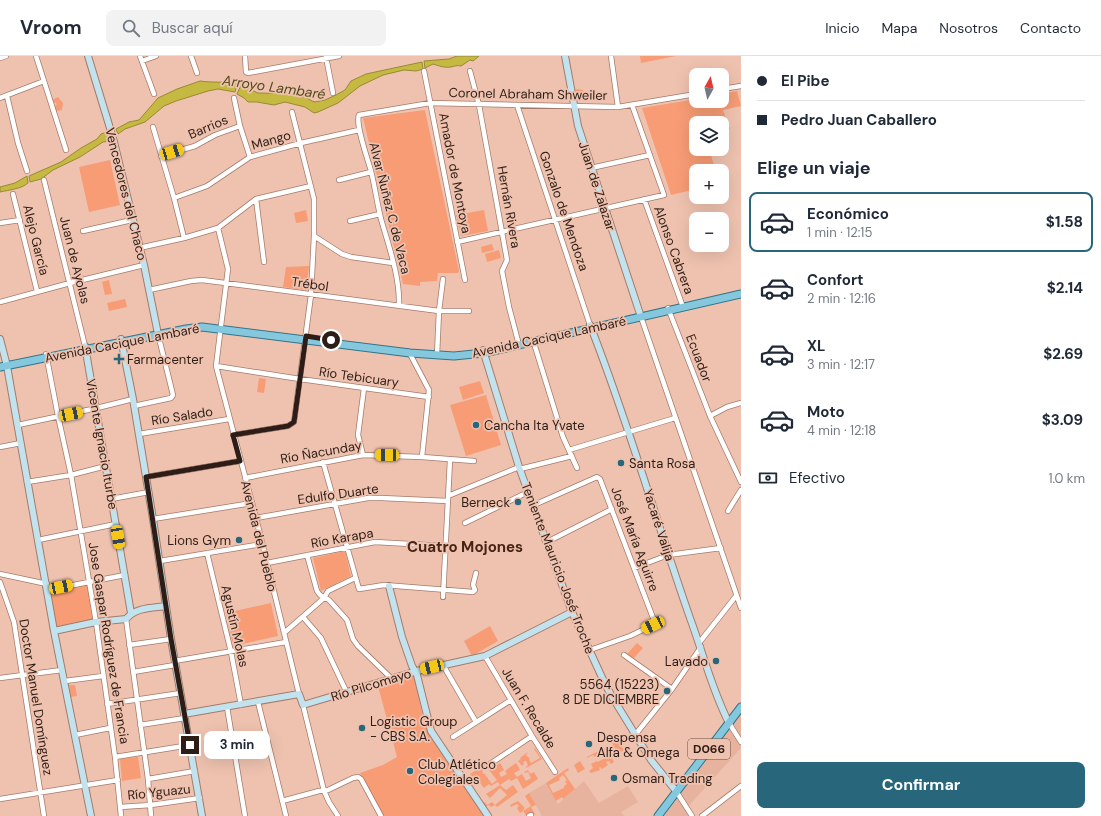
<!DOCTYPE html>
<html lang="es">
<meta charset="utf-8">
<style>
body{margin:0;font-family:"DM Sans",sans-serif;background:#f2f2f3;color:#1f2937;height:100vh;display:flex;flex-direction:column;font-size:15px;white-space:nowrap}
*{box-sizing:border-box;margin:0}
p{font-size:13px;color:#747a83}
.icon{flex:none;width:22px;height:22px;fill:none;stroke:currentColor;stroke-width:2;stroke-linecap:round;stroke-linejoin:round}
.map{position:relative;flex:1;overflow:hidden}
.sheet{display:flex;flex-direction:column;background:#fff;width:360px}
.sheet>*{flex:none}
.banner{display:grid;align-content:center;height:88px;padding:0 16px;background:#fff}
.needle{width:26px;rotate:8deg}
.fabs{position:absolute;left:689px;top:12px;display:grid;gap:8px}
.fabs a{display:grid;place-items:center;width:40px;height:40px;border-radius:8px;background:#fff;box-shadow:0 4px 16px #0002;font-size:20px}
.end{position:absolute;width:18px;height:18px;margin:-9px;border:5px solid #2d1d16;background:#fff;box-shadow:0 0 0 2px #fff}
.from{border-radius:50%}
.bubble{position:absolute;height:28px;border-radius:8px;background:#fff;box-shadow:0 4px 16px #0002;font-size:13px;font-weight:700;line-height:28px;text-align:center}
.car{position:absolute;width:12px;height:24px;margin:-12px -6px;border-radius:5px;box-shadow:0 0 3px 1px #0007;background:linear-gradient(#f5c518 24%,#345 0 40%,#f5c518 0 76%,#345 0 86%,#f5c518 0)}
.banner b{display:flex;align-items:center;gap:14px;height:38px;font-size:15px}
.banner b+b{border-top:1px solid #e0e1e3}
.banner i{width:10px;height:10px;background:#1f2937}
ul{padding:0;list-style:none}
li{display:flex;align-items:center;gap:12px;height:60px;margin:0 8px 6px;padding:0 8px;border:2px solid transparent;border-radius:8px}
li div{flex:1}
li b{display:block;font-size:15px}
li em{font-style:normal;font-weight:700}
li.active{border-color:#27667b}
li>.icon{width:36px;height:36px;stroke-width:1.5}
h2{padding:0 16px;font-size:18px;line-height:48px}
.pay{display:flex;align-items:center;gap:10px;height:44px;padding:0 16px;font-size:15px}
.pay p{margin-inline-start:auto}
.action{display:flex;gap:8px;margin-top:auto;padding:8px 16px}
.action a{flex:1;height:46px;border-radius:8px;background:#27667b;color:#fff;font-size:16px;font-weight:700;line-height:46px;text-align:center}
header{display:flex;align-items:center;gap:24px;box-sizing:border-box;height:56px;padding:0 20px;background:#fff;border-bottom:1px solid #e0e1e3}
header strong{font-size:19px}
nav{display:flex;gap:22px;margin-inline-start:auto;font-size:14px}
.search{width:280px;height:36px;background:#f2f2f3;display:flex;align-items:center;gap:10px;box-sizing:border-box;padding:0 14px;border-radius:8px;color:#747a83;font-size:15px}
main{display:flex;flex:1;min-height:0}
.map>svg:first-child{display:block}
</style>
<header>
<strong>Vroom</strong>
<div class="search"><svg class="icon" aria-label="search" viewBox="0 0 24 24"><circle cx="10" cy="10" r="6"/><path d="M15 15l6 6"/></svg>Buscar aquí</div>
<nav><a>Inicio</a><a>Mapa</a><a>Nosotros</a><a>Contacto</a></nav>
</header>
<main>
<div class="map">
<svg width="741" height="760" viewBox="0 0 741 760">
<rect width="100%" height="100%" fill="#efc2af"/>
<path fill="#e7b39e" d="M741,655V692L685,754L688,760H664Z
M584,725L599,747L628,730L638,746L621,756L624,760H542L529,737L546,727L558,748Z"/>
<path fill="#f79c75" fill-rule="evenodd" d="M640,0H676L641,7Z
M577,33L583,34L585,41L584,43L579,44L575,41L574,35Z
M737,35L741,50L723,54L730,73L722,75V67H696V93H709L716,115H696V133L671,139L642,52L696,43V45H722V38Z
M58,41L63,47L62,54L50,56V55L57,48L52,45V44Z
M425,54L459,215L458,217H438L437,225L420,226V230L403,228L363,62Z
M110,104L120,149L89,156L79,111Z
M306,154L308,165L296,167L294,157Z
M484,154L488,175L461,180L456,159Z
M492,188L494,194L482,197L481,191Z
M499,194L501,202L487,206L485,198Z
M309,210L306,234L283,231L286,211Z
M109,224L112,238L105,239L102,226Z
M125,243L127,251L109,255L107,247Z
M259,322L266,323L264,337L257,336Z
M480,325L484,337L463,344L459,331Z
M486,339L501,389L466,400L450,349Z
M345,495L351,520L321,535L313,502Z
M87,528L94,565L55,572L49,535Z
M271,547L278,580L233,590L226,557Z
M490,570L498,585L472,600L464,585Z
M637,587L643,592L633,603L627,598Z
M414,619L424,667L442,697L484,760H382L360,717L383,709L397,701L378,630Z
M69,629H75L77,640L71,641Z
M623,680L626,684L620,688L624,694L620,696V698L619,699L612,687Z
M606,691L608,694L595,701L593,699L587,702V701Z
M535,692L542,703L526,712V711L528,709L526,705L523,706L524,708L522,710L518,705L521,703L520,702L528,696L526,699L529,702L531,701L529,703L531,707L540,702L534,693Z
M610,699L614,706L611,708L609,705L606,706L608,709L602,713L600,711L599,712L600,714L591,717L589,715L593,712L591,708L597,705L598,706Z
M138,701L141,722L122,725L120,703Z
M580,705L585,713L578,717L574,709Z
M500,707L504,714L499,717L501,721L507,718L505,715L516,707L520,714L514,717L517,721L522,718L526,725L531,722L528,716L525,717L524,716L528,714L530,718L534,716L538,723L523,733L517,722L511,725L509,723L500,729L506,734L513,729L518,736L497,751L495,749L491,751L489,749L485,751L483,747L485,746L487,749L492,746L495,749L507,739L500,732L490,742L486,738L500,729L498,726L491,730L489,728L484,732L476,722L474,723L470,718L482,710L485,713L482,716L483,718L484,717L492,728L497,724L489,714Z
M568,712L569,714L564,717L575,733L563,743L562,741L556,745L546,727ZM563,719L567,724L565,726L567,728L564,730V732L553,737L549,729L560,724L559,722Z
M529,737L536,749L531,751L535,758L533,760H527L523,755L520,757L517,752L519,750L517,748L511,751L510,749L518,745L525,752L523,754V755L531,750L525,740Z"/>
<path fill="#c5b941" stroke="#978a34" d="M457,0H479L473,5L470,4L461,10C457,9 455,10 451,11C445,12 439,10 433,8L425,12L424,5L449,3Z
M422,6L423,13L416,15L404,14L383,19L360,30L338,47L318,56L314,57L305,51L285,46L274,49L257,46H248L244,42L237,38L241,29L258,37L300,38L312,45L315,46L325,44L336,39L345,34L351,25L366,18Z
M200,25C213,27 225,25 237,28L235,36L218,33L208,35L176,45L164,50L145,66L125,73L118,78L116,73L129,66L139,64L158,42L177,33Z
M107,76L110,85L103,86L80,101L53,114L41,123L30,126L29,120L61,106L81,92L97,83L101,78Z
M27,120L28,127C21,133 9,134 0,136V131L15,127Z"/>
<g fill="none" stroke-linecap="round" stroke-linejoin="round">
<g stroke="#a47b6a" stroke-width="6">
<path id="street" d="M36,0L66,94
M140,0L154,38
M191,0L197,17
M245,0L246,16L248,17L339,0
M611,0L618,51
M326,1L333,37
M0,2L6,0
M142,5L156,0
M424,15L465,224
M470,15L479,49L507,204L502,215L509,251L519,289
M722,33L741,30
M7,40L18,87L27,115
M0,42L44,25
M234,42L240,70L250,101
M517,49L590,269
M153,71L174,142L184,182
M161,100L195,90L215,79L240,70
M591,112L650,99
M44,124L85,290
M339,124L371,116
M13,138L37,235
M174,142L207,130L250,101L301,87L359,74
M256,143L264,206
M644,143L683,251
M350,165L380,158
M0,167L20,164
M218,172L228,213L216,310L256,462L299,638
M83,175L132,164
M314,180L342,198L351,201L393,207
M457,186L664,139L632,49
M139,192L184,182L218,172L256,143L311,130
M149,234L191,225L202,224L439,255H469
M0,246L70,227L144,209
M399,250C400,221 389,191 381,163C377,147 375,131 371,115C368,104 355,68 359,59L430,47L618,51L696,38
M668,252L710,360L741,426
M641,261L741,552
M533,284L563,381L577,412
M409,296L429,334L422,401
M46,298L58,360L71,419L96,566L115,701L121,760
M437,299L439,255L443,223
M216,310L300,323L429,341
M134,350L171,342L173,339L158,278
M710,360L727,351L741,347
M18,369L97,352L133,343
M139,378L229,363
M233,379L288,370L294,366L311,239L314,180V143L292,56
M0,391L21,387
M569,394L675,362
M363,399L358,379L364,332
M323,406L359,533L384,529L473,536L475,534L473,529L476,517
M520,413L572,400
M146,421L240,405
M245,422L363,399L422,401L474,405
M27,426L71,419L106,410
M448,440L519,411
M111,443L149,436
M534,449L597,421L600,423L655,567L653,569L630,580L590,594
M728,455L741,434
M256,462L368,442H381L448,445
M153,463L252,447
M465,467L528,436
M38,484L116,468
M547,486L612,453
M207,497L231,596L241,649
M307,499L317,535L320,539L329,544L347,564L353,583L358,590L392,623
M160,505L262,488
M267,507L375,486L446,490
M634,512L668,499L721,492
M0,518L47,528
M0,526L14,566L44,760
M48,534L125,519
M443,541L450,404
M303,561L321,582L347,637
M126,563L148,723L151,760
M284,577L324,542L328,535L355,522
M699,587L736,540
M129,589L171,583
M624,599L672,633
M485,600L532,680L555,716
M174,605L286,586
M443,609L476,666
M133,616L175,609
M0,622L62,614
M65,625L103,620
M258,646L286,760
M107,648L181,637
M303,649L324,735L329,746L338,760
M227,651L245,760
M729,667L741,686
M140,669L185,662
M75,679L110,672
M635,679L672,633L701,591
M453,681L511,644
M115,701L190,689
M487,710L532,680
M148,723L195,715
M676,735L692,760
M0,743L118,724
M282,745L319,735L328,734L353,722L358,721L361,723L381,760
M120,751L151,749L200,742
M529,760L531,759
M702,760L741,730"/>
</g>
<g stroke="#a47b6a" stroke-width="8">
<path id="secondary" d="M88,0L113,82L144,209L158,278
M565,0L578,70L641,261
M590,269C628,365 656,465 690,562C703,597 712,634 729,667
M0,283L7,310L54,575L91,760
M121,283L133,343L153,463L171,583L202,760
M85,290L131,557
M483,294L519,411L572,556L605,628L614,644L651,704L676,735
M389,530L402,581L412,610L417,619L431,675L488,760
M54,575L96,566L126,563C136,551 152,552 166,550
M184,658L299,638L303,649L417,615L485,600L572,556"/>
</g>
<g stroke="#327488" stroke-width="9">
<path id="primary" d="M0,311L186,273L202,271L410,297L454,300L484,297L741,238
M658,760L741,651"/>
</g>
<use href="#street" stroke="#fff" stroke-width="4.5"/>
<use href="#secondary" stroke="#c2e3ee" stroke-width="6"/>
<use href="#primary" stroke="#85c8dd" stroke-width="7"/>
</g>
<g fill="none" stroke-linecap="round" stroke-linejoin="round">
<path stroke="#2d1d16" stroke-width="5" d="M190,689L171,583L146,421L240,405L233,379L288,370L294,366L306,280L331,284"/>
</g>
<g fill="#27667b" stroke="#efc2af" stroke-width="1.5">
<path d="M117 297h4v4h4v4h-4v4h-4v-4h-4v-4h4z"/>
<circle cx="476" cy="369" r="4"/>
<circle cx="621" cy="407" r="4"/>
<circle cx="518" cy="446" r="4"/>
<circle cx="239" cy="484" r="4"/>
<circle cx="716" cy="605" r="4"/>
<circle cx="667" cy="635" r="4"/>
<circle cx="362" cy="672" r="4"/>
<circle cx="589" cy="688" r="4"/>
<circle cx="410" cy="715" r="4"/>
<circle cx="614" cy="722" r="4"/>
</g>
<g text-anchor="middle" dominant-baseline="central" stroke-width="3.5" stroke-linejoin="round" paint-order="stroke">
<rect fill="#efc2af" stroke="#674e44" stroke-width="1" x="688" y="683" width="42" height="20" rx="3"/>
<g font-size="12" font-weight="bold" fill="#2d1d16">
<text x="709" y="693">D066</text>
</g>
<g font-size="13" fill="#2d1d16" stroke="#efc2af">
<text transform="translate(528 38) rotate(1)">Coronel Abraham Shweiler</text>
<text transform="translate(208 71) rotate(-23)">Barrios</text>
<text transform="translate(271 84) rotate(-16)">Mango</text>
<text transform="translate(455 117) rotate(79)">Amador de Montoya</text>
<text transform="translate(597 130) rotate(72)">Juan de Zalazar</text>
<text transform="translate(126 138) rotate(76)">Vencedores del Chaco</text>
<text transform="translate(509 151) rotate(80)">Hernán Rivera</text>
<text transform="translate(390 152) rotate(76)">Alvar Ñuñez C de Vaca</text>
<text transform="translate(564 155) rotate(71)">Gonzalo de Mendoza</text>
<text transform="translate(36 184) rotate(76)">Alejo García</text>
<text transform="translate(674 194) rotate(70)">Alonso Cabrera</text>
<text transform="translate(75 204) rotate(76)">Juan de Ayolas</text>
<text transform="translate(310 228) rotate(8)">Trébol</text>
<text transform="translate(549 281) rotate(-12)">Avenida Cacique Lambaré</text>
<text transform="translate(122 287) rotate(-11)">Avenida Cacique Lambaré</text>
<text transform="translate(699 302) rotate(69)">Ecuador</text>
<text transform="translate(359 321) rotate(8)">Río Tebicuary</text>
<text transform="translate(182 360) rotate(-9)">Río Salado</text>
<text transform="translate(102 388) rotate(80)">Vicente Ignacio Iturbe</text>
<text transform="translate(321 396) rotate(-10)">Río Ñacunday</text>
<text transform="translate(338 438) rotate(-8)">Edulfo Duarte</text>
<text transform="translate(659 469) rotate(72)">Yacaré Valija</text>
<text transform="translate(259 480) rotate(76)">Avenida del Pueblo</text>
<text transform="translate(342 482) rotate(-10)">Río Karapa</text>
<text transform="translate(635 483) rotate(69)">José María Aguirre</text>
<text transform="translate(558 512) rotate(69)">Teniente Mauricio José Troche</text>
<text transform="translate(235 570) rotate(77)">Agustín Molas</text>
<text transform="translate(109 587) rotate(81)">Jose Gaspar Rodríguez de Francia</text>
<text transform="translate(371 629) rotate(-17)">Río Pilcomayo</text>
<text transform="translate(36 641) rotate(81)">Doctor Manuel Domínguez</text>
<text transform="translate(529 652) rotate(59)">Juan F. Recalde</text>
<text transform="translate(159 736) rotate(-6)">Río Yguazu</text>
</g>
<g font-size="13" fill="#2d1d16" stroke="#efc2af" text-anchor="start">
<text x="127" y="303">Farmacenter</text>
<text x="484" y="369">Cancha Ita Yvate</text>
<text x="629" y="407">Santa Rosa</text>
<text x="510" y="446" text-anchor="end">Berneck</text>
<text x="231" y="484" text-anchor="end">Lions Gym</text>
<text x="708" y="605" text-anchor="end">Lavado</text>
<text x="659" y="628" text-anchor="end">5564 (15223)<tspan x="659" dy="15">8 DE DICIEMBRE</tspan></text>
<text x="370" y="665">Logistic Group<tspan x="370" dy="15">- CBS S.A.</tspan></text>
<text x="597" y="681">Despensa<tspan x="597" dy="15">Alfa &amp; Omega</tspan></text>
<text x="418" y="708">Club Atlético<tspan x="418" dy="15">Colegiales</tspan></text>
<text x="622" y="722">Osman Trading</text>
</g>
<g font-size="14" font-style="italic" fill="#514c1c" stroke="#efc2af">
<text transform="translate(274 31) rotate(8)">Arroyo Lambaré</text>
</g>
<g font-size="15" font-weight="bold" fill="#462415" stroke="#efc2af">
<text x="465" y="491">Cuatro Mojones</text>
</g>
</g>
</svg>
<div class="fabs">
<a><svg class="needle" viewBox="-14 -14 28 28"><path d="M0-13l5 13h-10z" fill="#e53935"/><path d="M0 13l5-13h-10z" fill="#747a83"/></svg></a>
<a><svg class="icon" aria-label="layers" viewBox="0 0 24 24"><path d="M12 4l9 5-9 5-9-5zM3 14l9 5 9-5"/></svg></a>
<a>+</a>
<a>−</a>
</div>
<i class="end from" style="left:331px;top:284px"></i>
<i class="end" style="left:190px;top:689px"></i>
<div class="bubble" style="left:204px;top:675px;width:66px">3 min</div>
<i class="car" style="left:172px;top:96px;rotate:73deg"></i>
<i class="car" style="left:71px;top:358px;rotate:78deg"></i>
<i class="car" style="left:387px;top:399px;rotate:271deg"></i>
<i class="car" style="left:118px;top:481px;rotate:170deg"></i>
<i class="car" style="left:61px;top:531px;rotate:78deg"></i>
<i class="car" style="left:653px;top:569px;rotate:245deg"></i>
<i class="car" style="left:432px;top:611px;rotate:257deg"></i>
</div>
<section class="sheet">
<div class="banner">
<b><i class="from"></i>El Pibe</b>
<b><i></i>Pedro Juan Caballero</b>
</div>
<h2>Elige un viaje</h2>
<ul>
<li class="active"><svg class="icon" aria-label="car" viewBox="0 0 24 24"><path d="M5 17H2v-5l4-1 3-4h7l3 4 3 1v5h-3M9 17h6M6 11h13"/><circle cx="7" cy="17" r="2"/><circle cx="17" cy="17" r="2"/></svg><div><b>Económico</b><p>1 min · 12:15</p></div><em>$1.58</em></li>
<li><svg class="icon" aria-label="car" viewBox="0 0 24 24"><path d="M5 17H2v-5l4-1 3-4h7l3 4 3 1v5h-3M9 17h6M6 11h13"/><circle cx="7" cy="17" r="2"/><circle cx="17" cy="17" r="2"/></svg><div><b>Confort</b><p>2 min · 12:16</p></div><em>$2.14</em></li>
<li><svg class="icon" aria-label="car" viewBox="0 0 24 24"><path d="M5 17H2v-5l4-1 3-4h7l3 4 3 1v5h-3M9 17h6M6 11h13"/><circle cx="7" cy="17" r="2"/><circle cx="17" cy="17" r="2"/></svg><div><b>XL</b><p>3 min · 12:17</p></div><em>$2.69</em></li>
<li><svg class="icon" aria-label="car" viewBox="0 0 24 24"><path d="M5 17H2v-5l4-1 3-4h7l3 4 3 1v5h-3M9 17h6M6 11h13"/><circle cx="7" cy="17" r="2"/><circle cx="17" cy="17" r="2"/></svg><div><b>Moto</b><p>4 min · 12:18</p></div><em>$3.09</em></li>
</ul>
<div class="pay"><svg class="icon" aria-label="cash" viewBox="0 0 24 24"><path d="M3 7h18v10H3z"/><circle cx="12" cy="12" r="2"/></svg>Efectivo<p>1.0 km</p></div>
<div class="action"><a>Confirmar</a></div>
</section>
</main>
